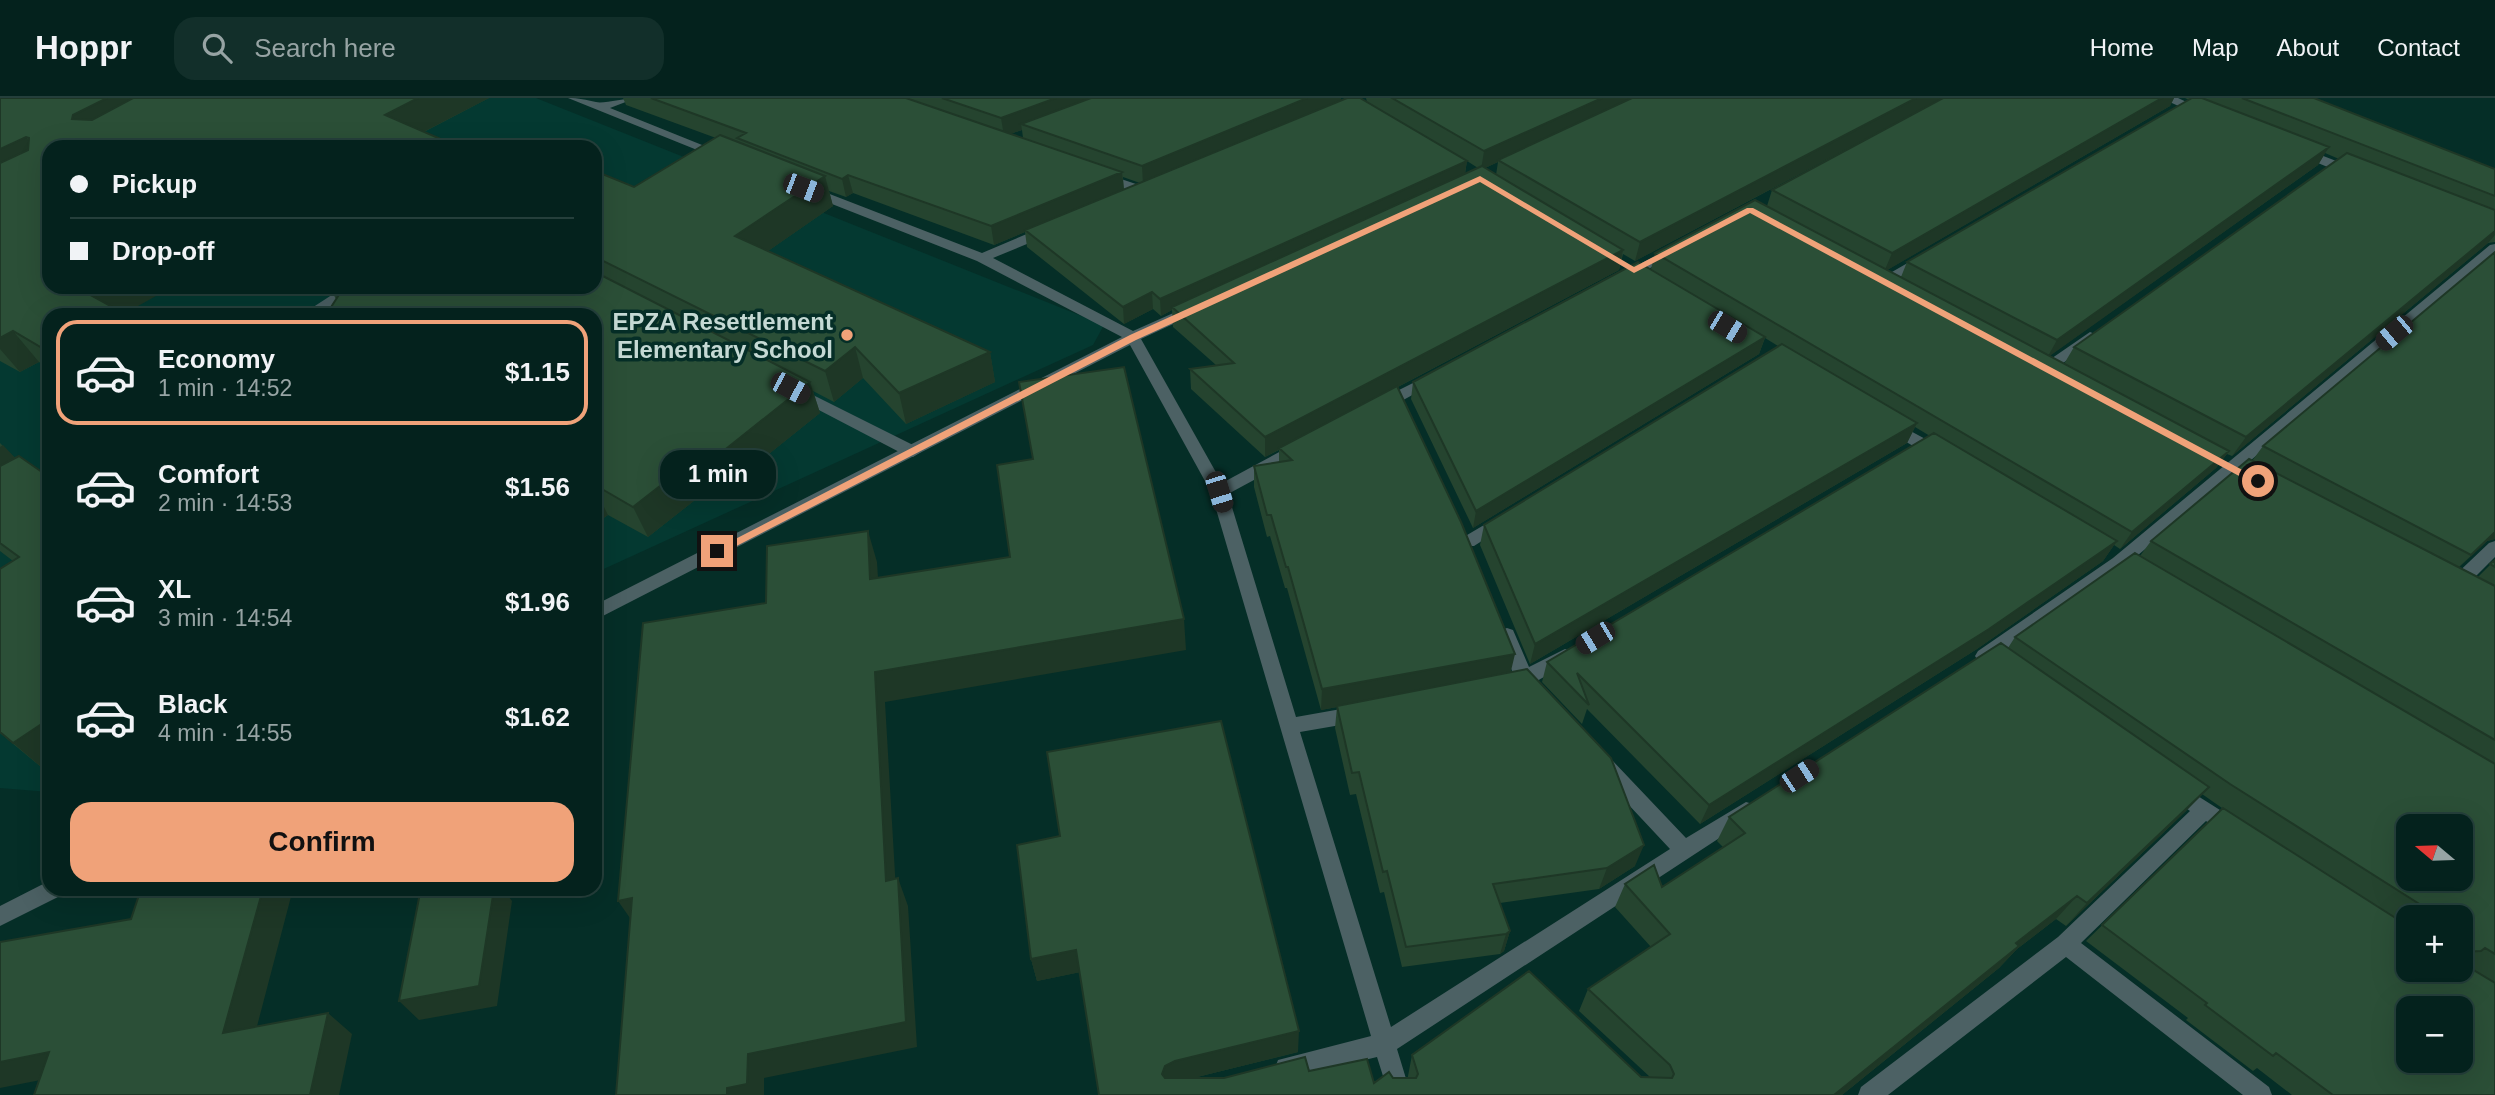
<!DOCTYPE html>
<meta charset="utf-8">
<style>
body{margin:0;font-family:Arial,sans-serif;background:#122f2a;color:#f1f3f6;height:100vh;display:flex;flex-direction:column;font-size:26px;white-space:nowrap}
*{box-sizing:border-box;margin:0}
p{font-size:23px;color:#97a4a4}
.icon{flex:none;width:38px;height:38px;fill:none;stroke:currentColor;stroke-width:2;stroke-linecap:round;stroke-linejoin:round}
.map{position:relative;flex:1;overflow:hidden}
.details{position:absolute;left:42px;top:210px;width:560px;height:588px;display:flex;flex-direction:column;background:#04221d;border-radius:21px;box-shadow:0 7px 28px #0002,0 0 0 2px #253f3b}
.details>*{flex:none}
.top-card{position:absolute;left:42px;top:42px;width:560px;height:154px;border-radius:21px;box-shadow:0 7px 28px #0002,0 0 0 2px #253f3b;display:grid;align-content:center;height:154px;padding:0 28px;background:#04221d}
.needle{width:46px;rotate:289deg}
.fabs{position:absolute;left:2396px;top:716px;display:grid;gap:14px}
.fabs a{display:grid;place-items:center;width:77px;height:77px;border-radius:14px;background:#04221d;box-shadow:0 7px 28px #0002,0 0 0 2px #253f3b;font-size:35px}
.end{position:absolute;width:32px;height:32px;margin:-16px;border:9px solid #f0a279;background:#111;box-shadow:0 0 0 4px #111}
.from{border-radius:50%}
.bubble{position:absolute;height:49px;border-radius:21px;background:#04221d;box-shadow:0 7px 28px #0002,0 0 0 2px #253f3b;font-size:23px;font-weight:600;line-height:49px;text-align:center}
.car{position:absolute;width:21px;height:42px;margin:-21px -10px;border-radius:9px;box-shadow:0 0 5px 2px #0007;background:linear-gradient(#222 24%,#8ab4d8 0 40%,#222 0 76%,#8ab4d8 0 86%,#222 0)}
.top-card b{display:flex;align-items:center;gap:24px;height:66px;font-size:26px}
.top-card b+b{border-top:2px solid #253f3b}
.top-card i{width:18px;height:18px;background:#f1f3f6}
ul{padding:12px 0 0;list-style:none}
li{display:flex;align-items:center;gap:21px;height:105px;margin:0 14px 10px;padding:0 14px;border:4px solid transparent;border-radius:21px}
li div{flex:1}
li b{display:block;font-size:26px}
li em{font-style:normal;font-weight:600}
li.current{border-color:#f0a279}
li>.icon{width:63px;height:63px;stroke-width:1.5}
.primary-button{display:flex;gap:14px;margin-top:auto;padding:14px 28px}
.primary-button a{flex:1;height:80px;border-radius:21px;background:#f0a279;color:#111;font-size:28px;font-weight:600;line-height:80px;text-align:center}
header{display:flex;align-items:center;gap:42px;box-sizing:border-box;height:98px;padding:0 35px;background:#04221d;border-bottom:2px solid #253f3b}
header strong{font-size:33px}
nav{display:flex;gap:38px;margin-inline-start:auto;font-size:24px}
.search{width:490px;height:63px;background:#122f2a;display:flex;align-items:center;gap:18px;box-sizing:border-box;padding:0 24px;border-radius:21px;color:#97a4a4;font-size:26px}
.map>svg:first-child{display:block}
</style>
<header>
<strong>Hoppr</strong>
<div class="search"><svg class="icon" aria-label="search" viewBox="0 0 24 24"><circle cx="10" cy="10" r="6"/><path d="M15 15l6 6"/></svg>Search here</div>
<nav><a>Home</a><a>Map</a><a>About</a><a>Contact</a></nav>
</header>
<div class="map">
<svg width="2495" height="997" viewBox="0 0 2495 997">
<rect width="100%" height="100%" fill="#052e27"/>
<path fill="#043931" d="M216,0H536L1104,227L1093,247L595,475V217H49V694L0,690V111L49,189H595V49H121Z"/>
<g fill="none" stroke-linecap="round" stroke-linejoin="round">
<path fill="#4c6164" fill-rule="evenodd" d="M344,189H361L318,217H301Z
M797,289L919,350L921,354L913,359L907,358L792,298L789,294L792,290Z
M49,371V385L0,413V399Z"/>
<path fill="#4c6164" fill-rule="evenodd" d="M568,0C579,0 586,2 596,4C603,6 625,0 636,0L610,10L727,57L725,60H717Z
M2161,0H2178L2208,14L2198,17Z
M2300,49L2357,71L2358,74L2352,78L2347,77L2296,56V50Z
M1100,74L1145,89L1147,92L1140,96L1095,81L1094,78Z
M809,88L982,155L1041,130H1051V136L993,160L1133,233L1189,208H1199V214L1141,241L1222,385L1294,346H1306L1308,350L1306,354L1228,396L1296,619L1358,608L1365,611L1367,616L1365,621L1358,624L1300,634L1391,929L1670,751L1597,673L1594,667L1597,661L1604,659L1611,661L1686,740L1746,704L1753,706L1756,712L1753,718L1397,951L1411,997H1389L1377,959L1286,981L1278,978L1275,970L1278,962L1371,938L1211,394L1130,247L595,522V507L1122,239L977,163L804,95L802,92Z
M2495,146V157L2125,468L1990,563H1978L1975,558L1978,553L2113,460L2490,147Z
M1674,148L1681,152L1679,155L1629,181L1624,182L1617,178Z
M1925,155L1930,156V162L1890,185H1880L1878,182Z
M2090,234L2095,236L2097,239L2095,242L2052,273H2042L2040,270L2042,267Z
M1433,275L1441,280L1438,283L1385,312H1375L1372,308L1375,304Z
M1890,322L1944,351L1946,355L1944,359H1932L1884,331L1882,327Z
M1501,417L1509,423L1507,427L1474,448H1462L1460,444L1462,440Z
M2495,443V459L2461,493H2449L2446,488L2449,483L2489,445Z
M1507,530L1513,532L1529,569L1565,551L1571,553L1574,558L1571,563L1537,583L1541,590L1539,595L1532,597L1522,591L1513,594L1506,592L1504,587L1514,578L1498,537L1501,532Z
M2174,683L2239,724L2242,730L2239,736C2226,741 2216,730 2206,723L2081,845L2269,989L2272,997H2243L2066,859L1888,997H1858L1861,989L2058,839L2190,713L2167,697L2164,691L2167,685Z
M49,783V791H63L60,798L0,828V808Z"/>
</g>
<path fill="#25442f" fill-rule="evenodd" d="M0,0H489L424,34L49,49V270L39,264L20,274L0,263Z
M623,0H1341L1340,3L1367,4L1366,0H2174L2170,8L1887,172L1901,179L1907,164L2189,2L2185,0H2314L2495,71V144L2488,145L2232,358L2227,356L2216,370L2120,451L2114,447L2103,463L1977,551L1700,726L1587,611L1582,626L1542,584L1547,564L1930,338L1915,329L1907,345L1530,566L1480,447L1484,427L1778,248L1765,240L1759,256L1473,430L1411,301L1413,284L1651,171L1655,155L1767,108L1772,92L1940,2L1635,163L1623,156L1619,172L1398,289L1511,575L1635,768L1599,791L1500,805L1510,833L1504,853L1500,856L1402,869L1384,794L1380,795L1356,696L1350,697L1335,630L1337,609L1321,612L1287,490H1285L1270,438L1267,439L1254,389V368L1279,364V352L1265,359L1191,291L1190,271L1216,267L1173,229L1172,212L1161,218L1153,211L1124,226L1027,149L1025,134L994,147L853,95L846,99L829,93L833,108L768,153L990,254L995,284L906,326L863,280L834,304L813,293L820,315L719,396L709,391L648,439L608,417L595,426V217L336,201L332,194L325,198L306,189H595V73L634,89L716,40L626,7ZM1022,32L1023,40L1010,36ZM2325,55L2339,61L2074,249L2064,266L2049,258L2318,67ZM1467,63L1478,70L1465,76ZM1498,64L1496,77L1485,70ZM1123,79L1140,85L1124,92Z
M2495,154V441L2487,443L2459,469L2478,479L2495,462V997H2292L2257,970L2253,973L2186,922L2188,920L2086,843L2222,710L2202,696L2186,713L2066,828L2056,821L2017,851L1999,870L1842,997H1099L1080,874L1037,883L1031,861L1017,747L1298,954L1193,980H1224L1309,973L1374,985L1393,980H1408V978L1412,957L1650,979L1579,913L1588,891L1651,849L1615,809L1625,786L1662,789L1723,749L1717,743L1729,719L2008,550L2015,539L2140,458L2151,443L2252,363L2263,348ZM2408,819H2460V872H2408Z
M0,345L15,360L47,674L0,635V471L13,463L0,453Z"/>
<path fill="#1e3726" d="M107,0H183L94,47L72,21L73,17Z
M418,0H489L400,46L385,17Z
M1056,0H1108L1021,26L1022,32L1004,38L1001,20Z
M1307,0H1341L1340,4L1143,86L1142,68Z
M1602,0H1639L1498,62V64L1481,72L1484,53Z
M1916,0H1943L1635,163L1640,144Z
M2162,0H2174L2170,8L1884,174L1892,155Z
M26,39L48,69L0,92V51Z
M2329,49L2318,67L2047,260L2057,242Z
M1467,63L1464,80L1172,209V212L1161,218L1160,201Z
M1122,74L1124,93L1025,132V134L994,147L991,128Z
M848,77L853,95L846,99L842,81Z
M825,78L833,108L745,169L735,138Z
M2495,133V137L2488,145L2232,358L2246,339Z
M1623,152L1619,172L1265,359V339Z
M94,189H172L122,217L85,194Z
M319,189H329L332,194L325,198Z
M1152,194L1153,211L1124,226L1123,209Z
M13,233L39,264L20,274L0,251V240Z
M1765,239L1759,256L1473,430L1476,413Z
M855,249L863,280L834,304L825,273Z
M990,254L995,284L906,326L899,295Z
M810,284L820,315L719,396L707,366Z
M1917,325L1907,345L1530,566L1535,546Z
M3,347L32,378L0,396V349Z
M2229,353L2216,370L2120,451L2132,434Z
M696,360L709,391L648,439L633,409Z
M595,391L608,417L595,426Z
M868,433L877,464L880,512L870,481Z
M2495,434V441L2487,443L2453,476Z
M2117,443L2103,463L1977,551L1700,726L1709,707Z
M1184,521L1186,552L885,604L897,810L886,783L875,574Z
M1515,556L1510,577L1321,612L1322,591Z
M49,621V673L47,674L13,645Z
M2209,689L2186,713L2066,828L2087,805Z
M1644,747L1635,768L1599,791L1607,770Z
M898,780L908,808L917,949L764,980V997H727V990L748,956Z
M263,791H293L250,955L223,935Z
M494,791H503L512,803L497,908L419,922L399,903Z
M2077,798L2056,821L2017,851L1999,870L1842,997H1834L2016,845Z
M632,800L637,830L618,803Z
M1510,833L1504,853L1500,856L1506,836Z
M1076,852L1081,874L1037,883L1031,861Z
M328,915L352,936L339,997H310Z
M1299,933L1298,954L1177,984L1168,988L1162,976L1165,968L1175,963Z
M49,954L81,974L0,990V964Z"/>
<path fill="#2b4f37" stroke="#1e3726" stroke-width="2" fill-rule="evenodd" d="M0,0H107L73,17L72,21L92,22L133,0H418L385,17L459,49H49V189H94L85,194L127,217H49V254L13,233L0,240V65L28,52L29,40L26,39L0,51Z
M651,0H906L1122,74L991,128L848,77L842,81L737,40L746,35Z
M942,0H1056L1001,20Z
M1091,0H1307L1142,68L1021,26Z
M1347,0H1360L1467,63L1160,201L1152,194L1123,209L1025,132Z
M1392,0H1602L1484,53Z
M1632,0H1916L1640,144L1498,62Z
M1943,0H2162L1892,155L1772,92Z
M2192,0H2202L2329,49L2057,242L1907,164Z
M2242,0H2314L2495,71V98Z
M720,37L825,78L735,138L990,254L899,295L855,249L825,273L595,159V73L634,89Z
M530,46L537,49H525Z
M2347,55L2495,112V133L2246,339L2074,249Z
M1482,68L1623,152L1265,339L1190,271L1234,265L1172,209Z
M1755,102L2229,353L2132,434L1655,155Z
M2495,154V434L2471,457L2263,348Z
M1638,164L1765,239L1476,413L1413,284Z
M595,174L810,284L707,366L696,360L633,409L595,387V217H326L342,192L348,189H595Z
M1782,246L1917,325L1535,546L1484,427Z
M1124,269L1184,521L875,574L886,783L898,780L906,924L748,956L747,986L727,990V997H616L632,800L618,803L643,525L766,505L767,448L868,433L870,481L1010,459L997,367L1033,361L1019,284Z
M1397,288L1461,424L1515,556L1322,591L1288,469H1286L1271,417H1267L1254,368L1292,362L1279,350Z
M1934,335L2117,443L1989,531L1709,707L1577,575L1589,607L1547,564Z
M19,358L49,379V621L13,645L0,634V471L19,459L0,445V368Z
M2249,361L2495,488V642L2151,443Z
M2135,455L2495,666V856L2485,850L2481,853L2460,854V819H2432V814L2230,686L2015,539ZM2408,728H2460V780H2408Z
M2495,462V469L2490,466Z
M2001,545L2209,689L2087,805L2077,798L2016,845L2019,848L1834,997H1099L1076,852L1031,861L1017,747L1060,738L1047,654L1221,623L1299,933L1175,963L1165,968L1162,976L1165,980H1224L1305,959L1309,973L1367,961L1374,985L1389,974L1393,980H1416L1418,976L1412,957L1529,873L1641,979L1672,980L1674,976L1670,967L1588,891L1670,836L1625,786L1654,767L1662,789L1745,735L1729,719Z
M1527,571L1611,660L1644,747L1607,770L1493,786L1510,833L1506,836L1406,849L1387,773L1383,774L1359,674L1352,675L1337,608Z
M2223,710L2408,828V872H2460V861L2462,865L2495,885V997H2333L2276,955L2273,958L2205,907L2207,905L2102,827ZM2408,910H2460V962H2408Z
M141,791H263L223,935L328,915L310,997H34L49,954L0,964V844L131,821Z
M445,791H494L479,888L399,903L420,795Z"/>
<path fill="#f0a279" d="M1480,78L1634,169L1747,110H1753L2263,383L2254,386L1750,115L1634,175L1480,84L1136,242L721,456H713L712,453L1130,237Z"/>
<circle fill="#f0a279" stroke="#052e27" stroke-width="2.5" cx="847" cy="237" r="7"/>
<g text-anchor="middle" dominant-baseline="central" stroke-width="7" stroke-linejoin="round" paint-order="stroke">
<g font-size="24" font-weight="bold" fill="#c5d9d4" stroke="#052e27" text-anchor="end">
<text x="833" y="223">EPZA Resettlement<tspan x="833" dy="28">Elementary School</tspan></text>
</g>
</g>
</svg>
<div class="fabs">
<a><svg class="needle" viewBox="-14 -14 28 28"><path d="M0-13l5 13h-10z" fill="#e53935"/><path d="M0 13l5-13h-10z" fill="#97a4a4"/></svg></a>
<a>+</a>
<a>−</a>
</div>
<i class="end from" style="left:2258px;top:383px"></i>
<i class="end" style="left:717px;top:453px"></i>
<div class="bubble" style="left:660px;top:352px;width:116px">1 min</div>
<i class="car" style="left:803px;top:90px;rotate:111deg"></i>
<i class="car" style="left:1727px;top:229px;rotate:121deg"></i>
<i class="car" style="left:2394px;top:235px;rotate:230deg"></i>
<i class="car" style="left:790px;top:290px;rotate:118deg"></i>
<i class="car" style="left:1219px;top:394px;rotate:163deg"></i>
<i class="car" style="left:1595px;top:540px;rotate:239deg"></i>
<i class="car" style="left:1799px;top:678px;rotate:57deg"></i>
<div class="top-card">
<b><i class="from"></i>Pickup</b>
<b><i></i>Drop-off</b>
</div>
<section class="details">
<ul>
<li class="current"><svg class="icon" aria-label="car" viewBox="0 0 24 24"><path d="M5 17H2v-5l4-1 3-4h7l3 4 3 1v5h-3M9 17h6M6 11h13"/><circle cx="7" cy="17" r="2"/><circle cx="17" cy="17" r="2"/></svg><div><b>Economy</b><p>1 min · 14:52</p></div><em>$1.15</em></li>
<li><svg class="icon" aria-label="car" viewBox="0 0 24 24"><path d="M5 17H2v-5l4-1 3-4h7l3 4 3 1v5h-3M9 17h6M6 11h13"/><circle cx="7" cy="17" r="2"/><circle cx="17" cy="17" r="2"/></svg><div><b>Comfort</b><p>2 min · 14:53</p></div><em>$1.56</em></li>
<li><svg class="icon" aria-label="car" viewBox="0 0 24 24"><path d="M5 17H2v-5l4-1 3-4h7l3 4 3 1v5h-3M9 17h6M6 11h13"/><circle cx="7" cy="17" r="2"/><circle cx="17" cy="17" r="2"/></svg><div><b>XL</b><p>3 min · 14:54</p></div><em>$1.96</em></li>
<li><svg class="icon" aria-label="car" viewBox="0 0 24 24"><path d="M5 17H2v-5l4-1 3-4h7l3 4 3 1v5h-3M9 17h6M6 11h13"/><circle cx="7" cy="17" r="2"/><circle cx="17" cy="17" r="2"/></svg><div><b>Black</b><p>4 min · 14:55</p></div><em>$1.62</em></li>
</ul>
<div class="primary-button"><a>Confirm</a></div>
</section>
</div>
